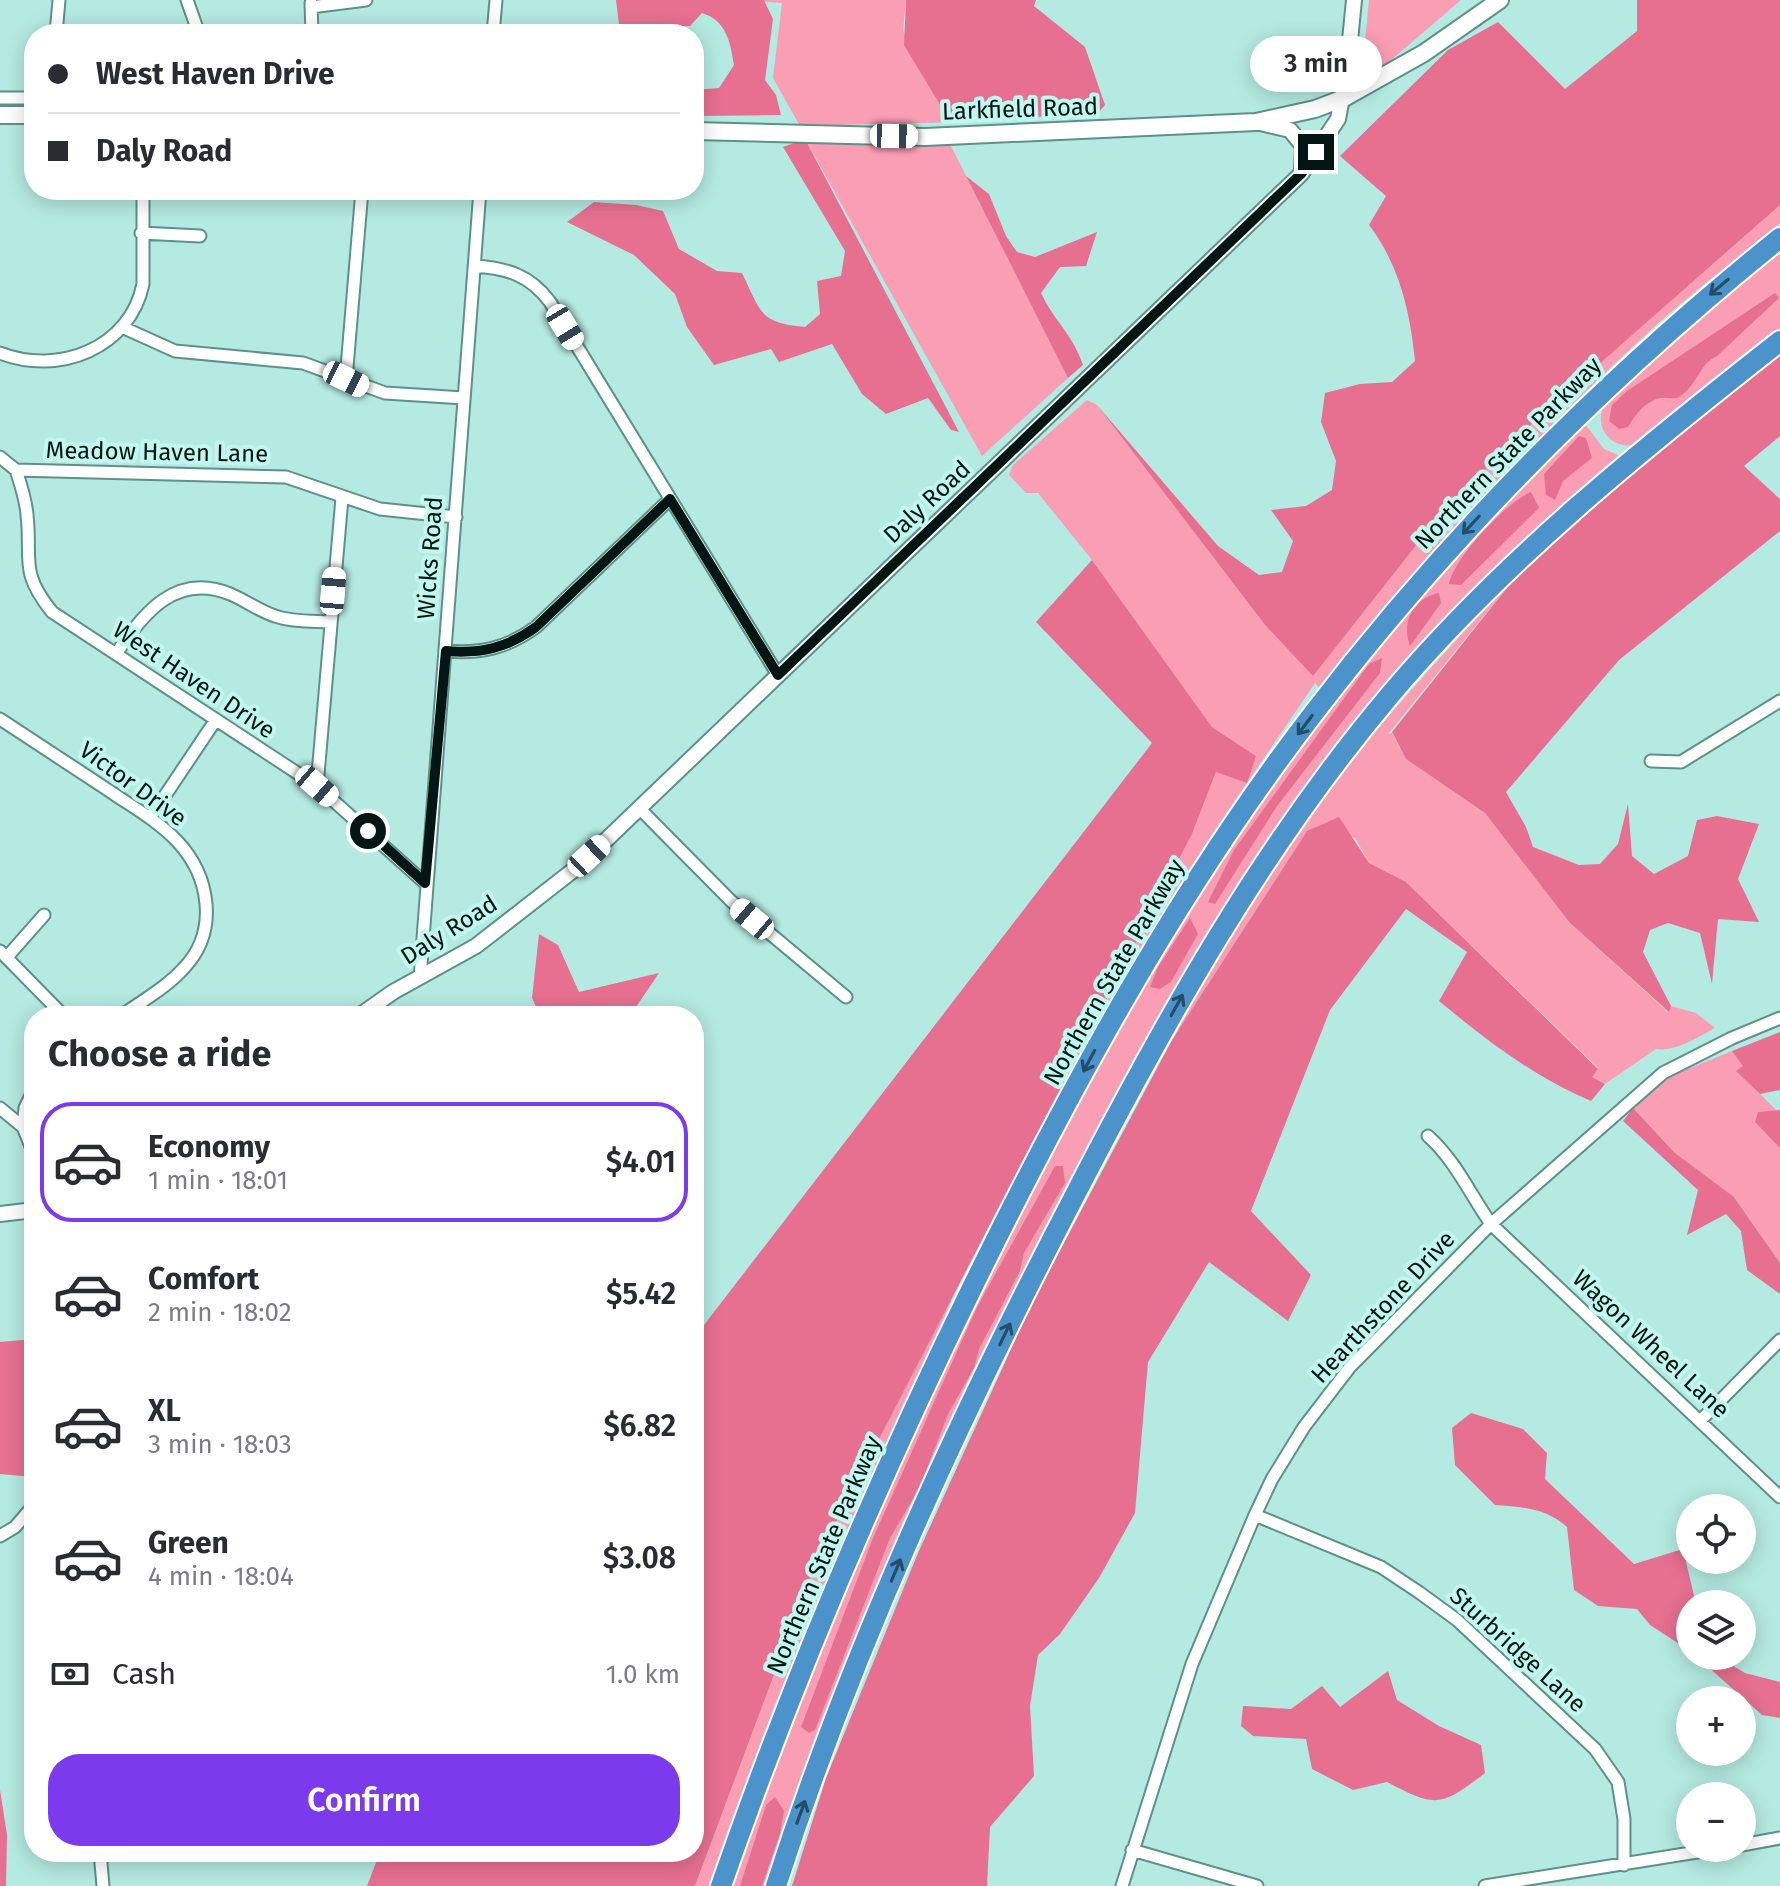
<!DOCTYPE html>
<meta charset="utf-8">
<style>
body{margin:0;font-family:"Fira Sans",sans-serif;background:#f7f7f7;color:#2b2b33;height:100vh;display:flex;flex-direction:column;font-size:30px;white-space:nowrap}
*{box-sizing:border-box;margin:0}
p{font-size:26px;color:#7c7c81}
.icon{flex:none;width:44px;height:44px;fill:none;stroke:currentColor;stroke-width:2;stroke-linecap:round;stroke-linejoin:round}
.map{position:relative;flex:1;overflow:hidden}
.details{position:absolute;left:24px;top:1006px;width:680px;height:856px;display:flex;flex-direction:column;background:#fff;border-radius:32px;box-shadow:0 4px 20px #0003}
.details>*{flex:none}
.top-card{position:absolute;left:24px;top:24px;width:680px;height:176px;border-radius:32px;box-shadow:0 4px 20px #0003;display:grid;align-content:center;height:176px;padding:0 24px;background:#fff}
.fabs{position:absolute;left:1676px;top:1494px;display:grid;gap:16px}
.fabs a{display:grid;place-items:center;width:80px;height:80px;border-radius:50%;background:#fff;box-shadow:0 4px 20px #0003;font-size:40px}
.end{position:absolute;width:36px;height:36px;margin:-18px;border:10px solid #031614;background:#fff;box-shadow:0 0 0 4px #fff}
.from{border-radius:50%}
.bubble{position:absolute;height:56px;border-radius:28px;background:#fff;box-shadow:0 4px 20px #0003;font-size:26px;font-weight:600;line-height:56px;text-align:center}
.car{position:absolute;width:24px;height:48px;margin:-24px -12px;border-radius:10px;box-shadow:0 0 6px 2px #0007;background:linear-gradient(#fff 24%,#345 0 40%,#fff 0 76%,#345 0 86%,#fff 0)}
.top-card b{display:flex;align-items:center;gap:28px;height:76px;font-size:30px}
.top-card b+b{border-top:2px solid #e1e1e2}
.top-card i{width:20px;height:20px;background:#2b2b33}
ul{padding:0;list-style:none}
li{display:flex;align-items:center;gap:24px;height:120px;margin:0 16px 12px;padding:0 8px;border:4px solid transparent;border-radius:32px}
li div{flex:1}
li b{display:block;font-size:30px}
li em{font-style:normal;font-weight:600}
li.selected{border-color:#7c3aed}
li>.icon{width:72px;height:72px;stroke-width:1.5}
h2{padding:0 24px;font-size:36px;line-height:96px}
.pay{display:flex;align-items:center;gap:20px;height:88px;padding:0 24px;font-size:30px}
.pay p{margin-inline-start:auto}
.action{display:flex;gap:16px;margin-top:auto;padding:16px 24px}
.action a{flex:1;height:92px;border-radius:32px;background:#7c3aed;color:#fff;font-size:32px;font-weight:600;line-height:92px;text-align:center}
.map>svg:first-child{display:block}
</style>
<div class="map">
<svg width="1780" height="1886" viewBox="0 0 1780 1886">
<rect width="100%" height="100%" fill="#b4eae1"/>
<path fill="#fa9eb4" d="M740,0H906L903,31L942,108L956,122L800,126L773,78L782,3Z
M1369,0H1461L1361,86Z
M805,139L948,140L1068,378L982,456Z
M1780,205V223C1738,258 1694,291 1654,327C1534,437 1419,560 1322,690L1315,683L1205,845L1044,1120L1192,834L1216,772L1256,756L1212,727L1092,560L1038,493H1026L1009,475L1013,465L1087,400L1097,405L1265,625L1313,675L1440,515L1538,418Z
M1780,247V335L1637,445C1608,450 1592,425 1606,400Z
M1585,424L1604,449L1623,457L1458,612L1294,810L1045,1244L772,1886H732C789,1724 855,1565 926,1409C1084,1060 1295,681 1585,424Z
M1518,574L1388,734L1392,733L1406,759L1485,813L1569,922L1668,1012L1671,1006L1696,1013L1715,1028C1698,1037 1676,1052 1656,1049L1605,1084L1591,1077L1598,1068L1406,882L1369,863L1355,838L1307,831L1172,1040C1195,998 1216,953 1242,912C1320,787 1417,681 1518,574Z
M1732,1051L1744,1066L1737,1071L1777,1111L1758,1112L1756,1122L1780,1148V1263L1735,1198L1675,1153L1633,1108L1663,1079Z
M957,1287L709,1886H695L818,1557Z"/>
<path fill="#e77091" d="M616,0H764L773,19L765,80L776,95L781,115L696,116L694,90L719,88L734,65C730,42 727,21 702,13L690,26L648,27L619,24Z
M906,0H1036L1034,6L1085,47L1105,105L1098,113L956,122L942,108L904,45Z
M1637,0H1780V205L1538,418L1440,515L1313,676L1265,625L1097,405L1218,546L1259,575L1282,572L1293,541L1271,510L1306,506L1332,490L1336,461L1321,422L1325,393L1360,384L1392,382L1415,361C1410,312 1400,266 1369,225L1386,196L1340,156L1448,50L1498,22L1565,89L1637,31Z
M805,139L959,432L951,430L928,398L886,414L862,394L832,344L779,362L771,349L714,365L687,327L675,294L634,255L567,222L594,202L636,205L663,211L679,249L717,271L742,273C761,312 759,323 805,327L820,314L817,281L841,276L845,251L783,147Z
M966,176L989,194L1006,236L1017,252L1035,257L1097,232L1086,266L1060,267L1041,293C1054,321 1072,333 1083,365L1068,378Z
M1775,293L1779,298L1717,356C1699,364 1697,386 1679,397C1672,400 1667,397 1660,398C1644,402 1636,414 1628,427L1619,429L1609,421L1612,405L1627,391Z
M1780,355V436L1744,466L1780,499V531L1619,660L1506,792L1526,827L1533,847L1579,865L1600,864L1618,844L1628,804L1632,856L1654,874L1688,856L1697,820L1717,816L1759,824L1738,879L1759,922L1718,919L1712,984L1700,933L1668,923L1650,930L1643,952L1671,1006L1669,1012L1569,922L1485,813L1406,759L1392,732L1518,574L1610,491Z
M1579,436L1586,438L1592,458L1563,481L1555,500L1546,495L1544,474Z
M1531,492L1539,508L1461,585L1449,584C1454,558 1506,502 1531,492Z
M1092,560L1212,727L1256,756L1247,783L1216,772L1192,834L818,1557L695,1886H367L380,1852H694V1338L1152,743L1036,622Z
M1439,593L1441,603L1410,646C1401,622 1413,598 1439,593Z
M1382,658L1380,673L1277,806L1215,904L1208,902L1234,850L1369,664Z
M1339,817L1369,863L1406,882L1598,1069L1592,1077L1605,1084L1591,1101C1534,1077 1486,1040 1439,1001L1467,952L1406,909L1330,1010L1251,1211L1311,1275L1288,1321L1209,1262L1148,1362L1135,1513L1099,1578L1060,1634L1038,1655L1030,1706L1034,1776L990,1827L987,1886H792L826,1778L918,1553L1033,1301L1172,1040L1307,831Z
M1190,918L1198,934L1171,982L1160,989L1150,987L1158,967Z
M539,934L558,945L579,992L659,973L630,1016H540L532,998Z
M1780,1032V1090L1760,1094L1736,1071L1743,1066L1732,1051Z
M1633,1108L1675,1153L1734,1197L1780,1263V1294L1747,1270L1741,1231L1726,1214L1687,1235L1698,1190L1623,1121Z
M1780,1110V1148L1755,1122L1758,1112Z
M1055,1166H1063L1065,1183L1024,1253L1020,1271L979,1349L974,1368L948,1414L920,1487L890,1538L815,1730L809,1733L801,1727L873,1538L977,1307Z
M34,1339V1477L0,1474V1342Z
M1471,1413L1523,1429L1547,1453L1545,1479L1634,1564L1683,1549L1696,1604H1690V1651L1650,1625L1637,1609L1598,1606L1574,1590L1567,1527C1546,1508 1522,1507 1495,1505L1455,1465L1452,1428Z
M1696,1656H1717L1745,1673L1780,1682V1718L1762,1715Z
M1388,1671L1397,1700L1439,1726L1481,1745L1485,1773C1441,1807 1436,1808 1387,1782L1353,1790L1312,1769L1306,1739L1253,1736L1241,1726L1243,1706L1291,1709L1322,1686L1340,1707Z
M0,1790L7,1835L6,1886H0Z
M775,1797L784,1811L780,1834L762,1886H740L766,1805Z"/>
<g fill="none" stroke-linecap="round" stroke-linejoin="round">
<g stroke="#5d9189" stroke-width="15">
<path id="minor" d="M187,0L199,34
M311,3L312,34
M311,7L366,0
M56,34L59,0
M493,34L496,0
M0,98H34
M141,233L200,236
M474,266C507,268 530,275 550,302L778,675
M124,328L175,351L303,363L385,393L464,398
M0,353C59,376 130,348 143,284V190
M346,379L362,190
M0,457L16,470L286,477L380,509L456,517
M16,470C21,485 26,500 27,515C32,560 19,571 52,612L317,786L425,883
M446,651C481,654 507,648 536,627L670,499
M116,654C143,613 176,572 230,594C245,600 259,611 275,616C292,622 312,621 330,622
M0,719C36,743 72,766 108,790C131,806 157,820 177,841C210,876 219,931 184,968C167,987 142,1001 121,1016
M1651,761L1681,762L1780,701
M317,786L342,498
M640,809L731,901L846,997
M150,818L215,721
M0,951L64,1016
M7,957L44,915
M420,978L480,190
M0,1108L23,1127L34,1154
M23,1127L25,1108L34,1089
M1428,1136C1455,1160 1470,1194 1491,1224L1780,1497
M1701,1420L1780,1340
M1255,1515L1381,1567L1420,1593L1457,1620L1595,1749L1618,1782L1624,1819V1865
M0,1536L15,1527L34,1505
M1742,1845L1780,1838
M1132,1850L1257,1886
M100,1852L103,1886
M1122,1886L1192,1664L1255,1515L1272,1479L1304,1427L1350,1367L1491,1224L1663,1073L1732,1038L1780,1018
M1485,1886L1722,1848"/>
</g>
<g stroke="#5d9189" stroke-width="18">
<path id="tertiary" d="M1256,122L1290,130L1303,146L1302,170
M359,1016L393,992L476,946L580,865L1301,174L1338,119L1347,71L1354,0
M0,1214L34,1210"/>
</g>
<g stroke="#5d9189" stroke-width="20">
<path id="secondary" d="M0,115H34
M694,131L925,137L1256,122L1315,109L1344,98L1424,53L1500,0"/>
</g>
<g stroke="#fff" stroke-width="24">
<path id="motorway" d="M721,1886C792,1682 877,1482 972,1288C1070,1088 1177,891 1313,714C1449,536 1606,378 1780,238
M776,1886C853,1647 959,1418 1075,1195C1166,1019 1262,847 1390,695C1505,559 1641,450 1780,341"/>
</g>
<use href="#minor" stroke="#fff" stroke-width="11"/>
<use href="#tertiary" stroke="#fff" stroke-width="14"/>
<use href="#secondary" stroke="#fff" stroke-width="16"/>
<use href="#motorway" stroke="#4c93cb" stroke-width="20"/>
</g>
<defs><path id="oneway-shaft" d="M-6 0H5M1.5-3L5.5 0L1.5 3" fill="none" stroke-width="1.6" stroke-linecap="round" stroke-linejoin="round" transform="scale(2)"/></defs>
<g stroke="#244e66">
<use href="#oneway-shaft" transform="translate(1719 287) rotate(140)"/>
<use href="#oneway-shaft" transform="translate(1471 525) rotate(133)"/>
<use href="#oneway-shaft" transform="translate(1305 725) rotate(127)"/>
<use href="#oneway-shaft" transform="translate(1177 1005) rotate(-61)"/>
<use href="#oneway-shaft" transform="translate(1089 1061) rotate(118)"/>
<use href="#oneway-shaft" transform="translate(1005 1334) rotate(-64)"/>
<use href="#oneway-shaft" transform="translate(896 1570) rotate(-67)"/>
<use href="#oneway-shaft" transform="translate(801 1812) rotate(-70)"/>
</g>
<g fill="none" stroke-linecap="round" stroke-linejoin="round">
<path stroke="#031614" stroke-width="10" d="M368,831L425,883L446,651C481,654 507,648 536,627L670,499L778,675L1301,174L1316,152"/>
</g>
<g text-anchor="middle" dominant-baseline="central" stroke-width="8" stroke-linejoin="round" paint-order="stroke">
<g font-size="24" fill="#031614" stroke="#c1f7ee">
<text transform="translate(1020 109) rotate(-2)">Larkfield Road</text>
<text transform="translate(157 452) rotate(1)">Meadow Haven Lane</text>
<text transform="translate(1508 453) rotate(-46)">Northern State Parkway</text>
<text transform="translate(927 502) rotate(-43)">Daly Road</text>
<text transform="translate(430 558) rotate(-86)">Wicks Road</text>
<text transform="translate(194 680) rotate(34)">West Haven Drive</text>
<text transform="translate(133 784) rotate(36)">Victor Drive</text>
<text transform="translate(449 930) rotate(-32)">Daly Road</text>
<text transform="translate(1114 972) rotate(-60)">Northern State Parkway</text>
<text transform="translate(1383 1307) rotate(-47)">Hearthstone Drive</text>
<text transform="translate(1651 1344) rotate(43)">Wagon Wheel Lane</text>
<text transform="translate(824 1555) rotate(-67)">Northern State Parkway</text>
<text transform="translate(1518 1650) rotate(42)">Sturbridge Lane</text>
</g>
</g>
</svg>
<div class="fabs">
<a><svg class="icon" aria-label="locate" viewBox="0 0 24 24"><circle cx="12" cy="12" r="6"/><path d="M12 2v4M12 18v4M2 12h4M18 12h4"/></svg></a>
<a><svg class="icon" aria-label="layers" viewBox="0 0 24 24"><path d="M12 4l9 5-9 5-9-5zM3 14l9 5 9-5"/></svg></a>
<a>+</a>
<a>−</a>
</div>
<i class="end from" style="left:368px;top:831px"></i>
<i class="end" style="left:1316px;top:152px"></i>
<div class="bubble" style="left:1250px;top:36px;width:132px">3 min</div>
<i class="car" style="left:894px;top:136px;rotate:91deg"></i>
<i class="car" style="left:565px;top:327px;rotate:149deg"></i>
<i class="car" style="left:346px;top:379px;rotate:116deg"></i>
<i class="car" style="left:333px;top:591px;rotate:5deg"></i>
<i class="car" style="left:317px;top:786px;rotate:131deg"></i>
<i class="car" style="left:589px;top:856px;rotate:47deg"></i>
<i class="car" style="left:752px;top:919px;rotate:310deg"></i>
<div class="top-card">
<b><i class="from"></i>West Haven Drive</b>
<b><i></i>Daly Road</b>
</div>
<section class="details">
<h2>Choose a ride</h2>
<ul>
<li class="selected"><svg class="icon" aria-label="car" viewBox="0 0 24 24"><path d="M5 17H2v-5l4-1 3-4h7l3 4 3 1v5h-3M9 17h6M6 11h13"/><circle cx="7" cy="17" r="2"/><circle cx="17" cy="17" r="2"/></svg><div><b>Economy</b><p>1 min · 18:01</p></div><em>$4.01</em></li>
<li><svg class="icon" aria-label="car" viewBox="0 0 24 24"><path d="M5 17H2v-5l4-1 3-4h7l3 4 3 1v5h-3M9 17h6M6 11h13"/><circle cx="7" cy="17" r="2"/><circle cx="17" cy="17" r="2"/></svg><div><b>Comfort</b><p>2 min · 18:02</p></div><em>$5.42</em></li>
<li><svg class="icon" aria-label="car" viewBox="0 0 24 24"><path d="M5 17H2v-5l4-1 3-4h7l3 4 3 1v5h-3M9 17h6M6 11h13"/><circle cx="7" cy="17" r="2"/><circle cx="17" cy="17" r="2"/></svg><div><b>XL</b><p>3 min · 18:03</p></div><em>$6.82</em></li>
<li><svg class="icon" aria-label="car" viewBox="0 0 24 24"><path d="M5 17H2v-5l4-1 3-4h7l3 4 3 1v5h-3M9 17h6M6 11h13"/><circle cx="7" cy="17" r="2"/><circle cx="17" cy="17" r="2"/></svg><div><b>Green</b><p>4 min · 18:04</p></div><em>$3.08</em></li>
</ul>
<div class="pay"><svg class="icon" aria-label="cash" viewBox="0 0 24 24"><path d="M3 7h18v10H3z"/><circle cx="12" cy="12" r="2"/></svg>Cash<p>1.0 km</p></div>
<div class="action"><a>Confirm</a></div>
</section>
</div>
